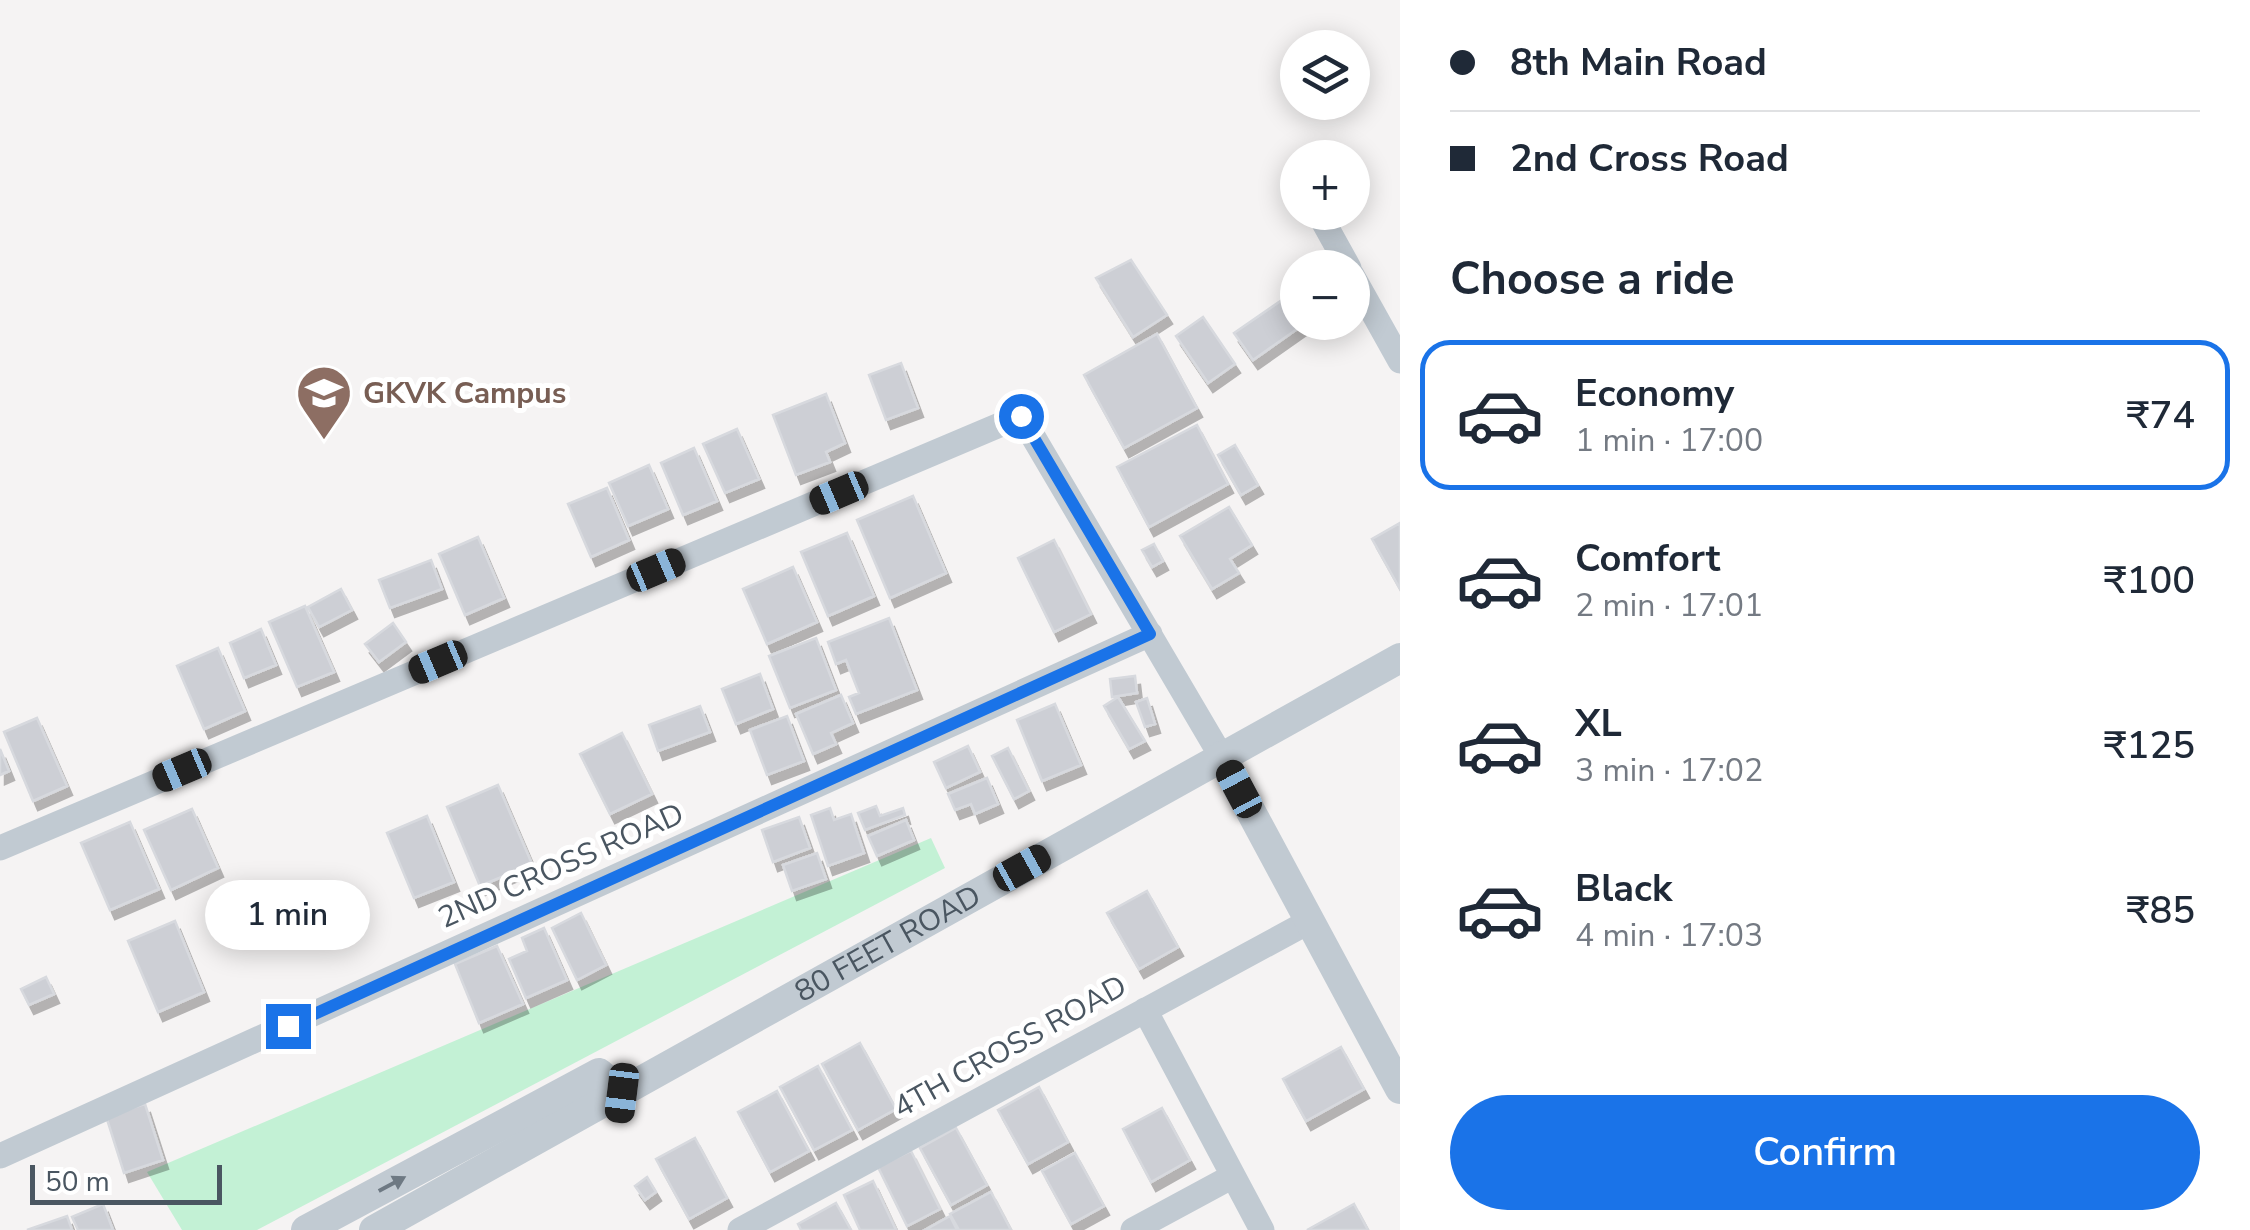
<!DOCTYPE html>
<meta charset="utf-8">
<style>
body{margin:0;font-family:"Nunito Sans",sans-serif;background:#f6f6f7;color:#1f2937;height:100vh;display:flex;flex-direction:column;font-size:38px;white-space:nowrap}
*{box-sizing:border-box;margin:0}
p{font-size:32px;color:#747a83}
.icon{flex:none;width:55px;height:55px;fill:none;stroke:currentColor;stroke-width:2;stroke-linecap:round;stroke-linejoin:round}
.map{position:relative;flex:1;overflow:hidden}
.drawer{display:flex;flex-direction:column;background:#fff;width:850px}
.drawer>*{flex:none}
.top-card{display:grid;align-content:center;height:220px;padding:0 50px;background:#fff}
.tools{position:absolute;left:1280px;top:30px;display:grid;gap:20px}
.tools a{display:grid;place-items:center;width:90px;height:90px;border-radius:50%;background:#fff;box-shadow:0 5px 25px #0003;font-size:50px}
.scale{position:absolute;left:30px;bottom:25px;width:192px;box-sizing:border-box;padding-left:10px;border:5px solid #4a5661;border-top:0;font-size:28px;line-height:35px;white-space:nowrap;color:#4a5661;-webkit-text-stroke:8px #fff;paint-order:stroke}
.end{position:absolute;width:45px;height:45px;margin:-22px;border:12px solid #1a73e8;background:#fff;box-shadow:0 0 0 5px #fff}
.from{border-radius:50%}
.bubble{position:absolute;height:70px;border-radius:35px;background:#fff;box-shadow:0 5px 25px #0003;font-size:32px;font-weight:600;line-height:70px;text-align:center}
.car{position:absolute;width:30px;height:60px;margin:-30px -15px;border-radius:12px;box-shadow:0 0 8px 2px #0007;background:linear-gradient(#222 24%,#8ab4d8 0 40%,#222 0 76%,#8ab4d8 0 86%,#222 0)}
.top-card b{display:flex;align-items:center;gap:35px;height:95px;font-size:38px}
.top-card b+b{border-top:2px solid #e0e1e3}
.top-card i{width:25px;height:25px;background:#1f2937}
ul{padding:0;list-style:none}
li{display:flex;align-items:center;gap:30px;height:150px;margin:0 20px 15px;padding:0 30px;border:5px solid transparent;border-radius:30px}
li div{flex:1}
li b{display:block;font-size:38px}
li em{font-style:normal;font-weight:600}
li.current{border-color:#1a73e8}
li>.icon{width:90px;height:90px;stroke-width:1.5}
h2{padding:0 50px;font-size:45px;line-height:120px}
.cta{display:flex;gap:20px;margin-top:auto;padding:20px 50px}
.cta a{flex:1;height:115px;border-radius:60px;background:#1a73e8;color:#fff;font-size:40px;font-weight:600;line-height:115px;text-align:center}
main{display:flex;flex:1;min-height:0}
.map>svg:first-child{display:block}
</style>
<main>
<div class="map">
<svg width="1400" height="1230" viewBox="0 0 1400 1230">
<defs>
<filter id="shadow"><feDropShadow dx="5" dy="9" stdDeviation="0" flood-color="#0004"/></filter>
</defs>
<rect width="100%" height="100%" fill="#f5f3f3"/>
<path fill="#c3f1d5" d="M931,838L945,868L257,1230H182L147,1172Z"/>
<path fill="#cdcfd5" stroke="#d7d9de" stroke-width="2.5" filter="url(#shadow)" d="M1131,260L1167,315L1133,337L1096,278Z
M1298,289V322H1307L1253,360L1234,333Z
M1203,317L1235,364L1208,383L1176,336Z
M1157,334L1197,408L1124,448L1084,375Z
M901,363L918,408L886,420L869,375Z
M826,394L845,443L826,452L830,462L796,475L773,415Z
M1197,425L1228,484L1149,527L1117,467Z
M737,429L759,479L725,493L703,444Z
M1235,445L1258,485L1241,495L1218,455Z
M694,448L717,501L683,515L661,463Z
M649,465L668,509L628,526L609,483Z
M607,488L629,540L591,557L568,504Z
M913,496L946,573L890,598L857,520Z
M1229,507L1252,545L1230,559L1239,573L1212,589L1180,536Z
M1400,523V589L1372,539Z
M847,533L874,596L828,616L801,552Z
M478,537L504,598L465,615L439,554Z
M1054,540L1091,614L1054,632L1018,558Z
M1154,544L1163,561L1152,567L1142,550Z
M431,560L442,589L390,608L379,580Z
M793,567L817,622L767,644L743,589Z
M341,589L352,610L319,627L308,607Z
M305,606L334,672L297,687L269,622Z
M889,618L917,690L856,714L849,697L859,693L846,660L836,664L828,642Z
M393,623L406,642L379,662L365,644Z
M261,629L276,665L244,678L230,643Z
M816,638L836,690L790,708L769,656Z
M218,648L245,711L204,729L177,666Z
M760,674L773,709L736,724L722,689Z
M1135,676L1137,693L1112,697L1110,679Z
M841,695L853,723L831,733L836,744L813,754L796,714Z
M1118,697L1145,741L1129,749L1104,706Z
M1147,698L1155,724L1145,727L1136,702Z
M1055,704L1081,765L1042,781L1017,720Z
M700,706L710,732L658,751L649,725Z
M787,716L804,761L767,775L750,730Z
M37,718L67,786L33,801L4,732Z
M622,733L652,794L610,814L580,754Z
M968,746L980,772L946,788L934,762Z
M1008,748L1029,791L1014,799L992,756Z
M0,749L9,771L0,775Z
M987,778L998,804L975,814L971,804L955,810L948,794Z
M498,785L532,864L480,886L447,807Z
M876,806L880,816L903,808L905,815L865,830L858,813Z
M830,808L834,820L851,814L864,853L828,866L811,815Z
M192,809L218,868L171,890L144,830Z
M427,816L454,882L414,898L387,833Z
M799,817L810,848L773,862L762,830Z
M906,820L914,840L877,856L868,836Z
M130,822L159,889L110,910L81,843Z
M817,853L826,879L792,891L783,865Z
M1147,891L1178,947L1139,969L1107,913Z
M581,913L606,965L577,980L552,928Z
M175,921L204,992L158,1012L128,941Z
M544,928L567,980L526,998L509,959L527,951L522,938Z
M497,946L523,1004L479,1023L455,964Z
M46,977L54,994L29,1005L21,989Z
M860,1043L896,1109L858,1130L822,1064Z
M1341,1047L1364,1089L1306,1121L1283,1079Z
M818,1066L852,1130L814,1150L780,1087Z
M1039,1087L1068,1142L1028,1164L998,1110Z
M777,1091L809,1151L770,1172L738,1112Z
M145,1104L163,1160L124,1173L106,1116Z
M1162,1108L1190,1160L1151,1182L1123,1129Z
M956,1128L987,1185L951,1205L920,1148Z
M695,1138L727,1198L689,1219L656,1159Z
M911,1151L940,1209L907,1226L878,1167Z
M1075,1153L1104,1206L1071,1224L1042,1171Z
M647,1177L656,1192L645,1200L635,1186Z
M873,1181L896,1230H860L844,1195Z
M991,1192L1011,1230H959L950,1214Z
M836,1203L851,1230H801L798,1224Z
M103,1204L113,1230H78L72,1217Z
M1354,1204L1368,1230H1307Z
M67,1216L72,1230H27Z
M950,1216L957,1230H925Z"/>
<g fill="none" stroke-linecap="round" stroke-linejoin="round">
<path stroke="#c1cad2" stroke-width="25" d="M1318,212L1349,268
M1352,275L1400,361
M0,848L1021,416L1221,756
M1145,1010L1262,1230
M0,1156L1150,634
M740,1230L1310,921
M1133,1230L1233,1176"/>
<g stroke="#c1cad2" stroke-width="30">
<path d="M1221,756L1400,1089"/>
<path d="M306,1230L599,1073L622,1093"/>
<path id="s1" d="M374,1230L1400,658"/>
</g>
</g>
<defs><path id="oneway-solid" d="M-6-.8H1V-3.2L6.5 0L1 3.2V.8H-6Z" transform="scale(2.5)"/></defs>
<use fill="#6e7983" href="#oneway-solid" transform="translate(392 1184) rotate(-28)"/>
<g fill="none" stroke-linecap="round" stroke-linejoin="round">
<path stroke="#1a73e8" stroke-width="12" d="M288,1026L1150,634L1021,416"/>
</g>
<defs>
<g id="university-pin" transform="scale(2.875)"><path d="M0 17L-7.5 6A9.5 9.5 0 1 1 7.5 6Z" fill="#8d6e63" stroke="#fff"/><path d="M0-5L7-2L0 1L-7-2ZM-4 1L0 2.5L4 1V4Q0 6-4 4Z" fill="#fff"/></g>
</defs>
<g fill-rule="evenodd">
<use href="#university-pin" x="324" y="393"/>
</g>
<g text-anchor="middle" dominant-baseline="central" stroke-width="10" stroke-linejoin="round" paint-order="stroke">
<g font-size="30" font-weight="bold" fill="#785e54" stroke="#fff" text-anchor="start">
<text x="363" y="393">GKVK Campus</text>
</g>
<g font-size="30" fill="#4a5661" stroke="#fff">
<text transform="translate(561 866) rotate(-24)">2ND CROSS ROAD</text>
<text stroke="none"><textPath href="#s1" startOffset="588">80 FEET ROAD</textPath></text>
<text transform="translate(1010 1047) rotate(-29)">4TH CROSS ROAD</text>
</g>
</g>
</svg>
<div class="tools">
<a><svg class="icon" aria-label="layers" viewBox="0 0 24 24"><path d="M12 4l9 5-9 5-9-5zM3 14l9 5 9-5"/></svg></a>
<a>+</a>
<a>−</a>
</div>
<div class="scale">50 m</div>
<i class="end from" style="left:1021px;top:416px"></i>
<i class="end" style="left:288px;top:1026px"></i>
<div class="bubble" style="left:205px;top:880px;width:165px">1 min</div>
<i class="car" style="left:839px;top:493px;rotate:247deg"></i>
<i class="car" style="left:656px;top:570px;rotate:67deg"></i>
<i class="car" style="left:438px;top:662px;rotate:247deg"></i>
<i class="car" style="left:182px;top:770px;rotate:247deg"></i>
<i class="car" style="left:1239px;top:789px;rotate:332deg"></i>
<i class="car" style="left:1022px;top:868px;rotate:61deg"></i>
<i class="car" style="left:622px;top:1093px;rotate:187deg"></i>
</div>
<section class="drawer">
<div class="top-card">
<b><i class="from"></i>8th Main Road</b>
<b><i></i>2nd Cross Road</b>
</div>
<h2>Choose a ride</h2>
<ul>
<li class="current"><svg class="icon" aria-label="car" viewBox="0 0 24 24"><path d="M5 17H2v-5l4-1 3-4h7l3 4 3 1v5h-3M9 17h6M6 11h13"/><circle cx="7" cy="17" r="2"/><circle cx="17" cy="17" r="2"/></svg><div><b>Economy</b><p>1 min · 17:00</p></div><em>₹74</em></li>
<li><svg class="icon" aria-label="car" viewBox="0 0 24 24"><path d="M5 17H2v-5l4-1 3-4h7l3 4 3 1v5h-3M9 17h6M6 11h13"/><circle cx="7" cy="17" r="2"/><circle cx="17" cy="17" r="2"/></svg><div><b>Comfort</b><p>2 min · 17:01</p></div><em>₹100</em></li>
<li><svg class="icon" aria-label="car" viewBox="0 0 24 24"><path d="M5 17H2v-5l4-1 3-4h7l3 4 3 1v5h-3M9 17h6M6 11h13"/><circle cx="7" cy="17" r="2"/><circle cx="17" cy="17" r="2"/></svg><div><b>XL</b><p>3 min · 17:02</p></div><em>₹125</em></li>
<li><svg class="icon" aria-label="car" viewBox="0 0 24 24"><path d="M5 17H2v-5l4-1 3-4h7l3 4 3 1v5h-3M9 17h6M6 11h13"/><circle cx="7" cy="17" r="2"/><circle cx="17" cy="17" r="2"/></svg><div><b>Black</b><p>4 min · 17:03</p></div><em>₹85</em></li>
</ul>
<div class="cta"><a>Confirm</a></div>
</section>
</main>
